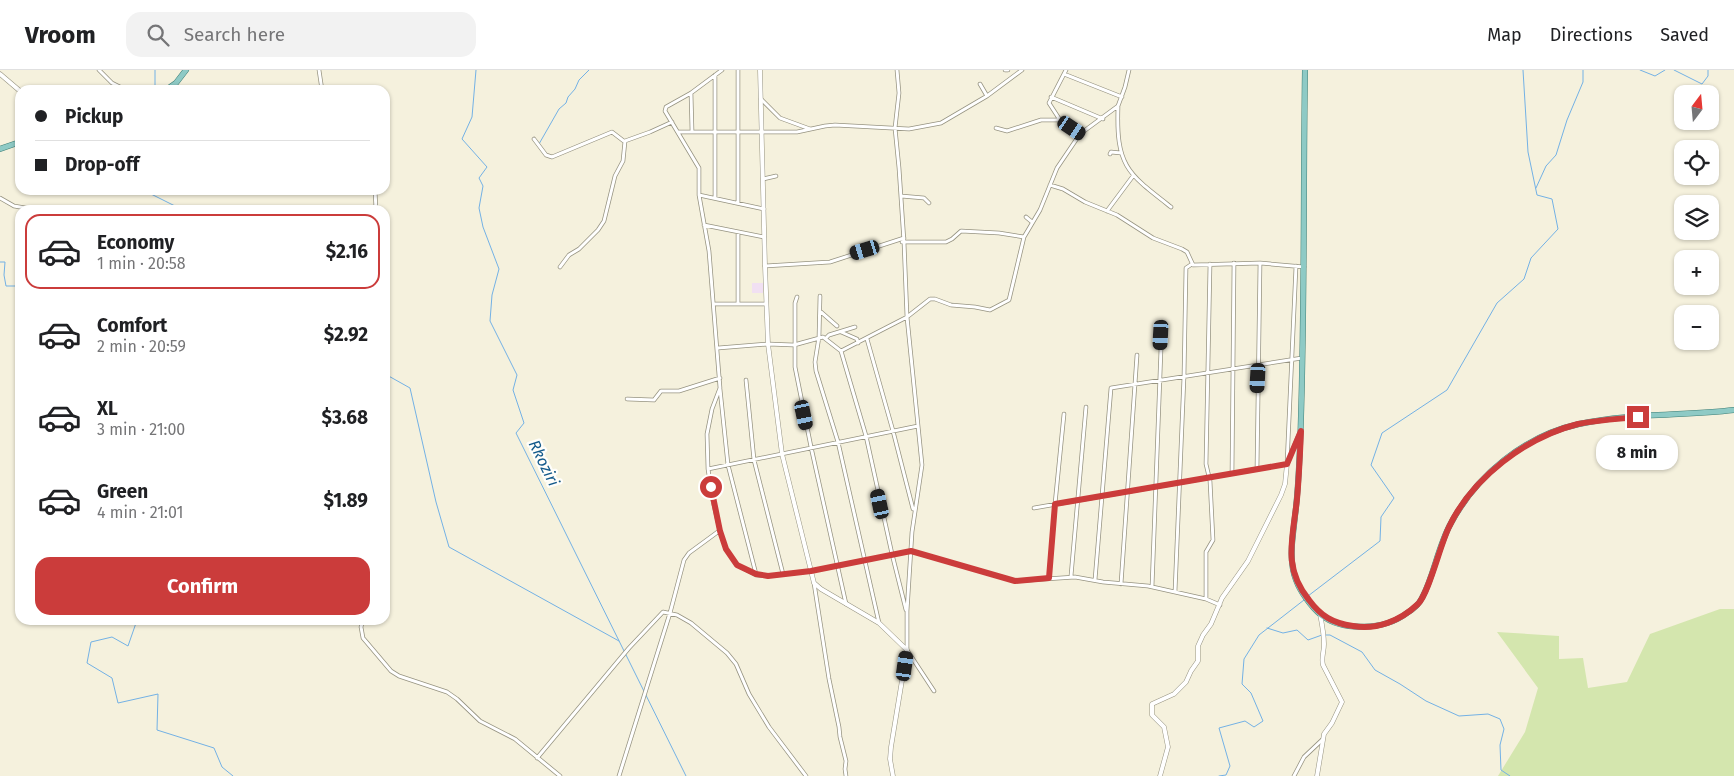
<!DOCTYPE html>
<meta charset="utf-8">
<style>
body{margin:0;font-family:"Fira Sans",sans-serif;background:#f2f2f2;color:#202124;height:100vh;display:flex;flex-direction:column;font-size:19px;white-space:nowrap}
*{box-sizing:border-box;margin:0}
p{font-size:16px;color:#757577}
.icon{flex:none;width:28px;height:28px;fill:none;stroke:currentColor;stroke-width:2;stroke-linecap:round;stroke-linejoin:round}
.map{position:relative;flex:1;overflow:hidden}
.side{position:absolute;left:15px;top:135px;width:375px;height:420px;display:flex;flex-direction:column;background:#fff;border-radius:15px;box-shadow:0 1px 4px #0004}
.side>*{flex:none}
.top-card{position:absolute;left:15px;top:15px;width:375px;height:110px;border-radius:15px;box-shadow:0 1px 4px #0004;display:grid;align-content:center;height:110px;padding:0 20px;background:#fff}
.needle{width:32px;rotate:16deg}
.fabs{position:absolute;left:1674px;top:15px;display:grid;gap:10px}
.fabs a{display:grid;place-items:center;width:45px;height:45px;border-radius:10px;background:#fff;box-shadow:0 1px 4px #0004;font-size:25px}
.end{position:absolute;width:22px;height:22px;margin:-11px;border:6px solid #cb3c3b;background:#fff;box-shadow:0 0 0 2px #fff}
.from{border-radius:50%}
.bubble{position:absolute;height:35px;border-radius:15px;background:#fff;box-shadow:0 1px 4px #0004;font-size:16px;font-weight:700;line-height:35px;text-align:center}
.car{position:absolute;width:15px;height:30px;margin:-15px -8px;border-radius:6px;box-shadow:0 0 4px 1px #0007;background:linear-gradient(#222 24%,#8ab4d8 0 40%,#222 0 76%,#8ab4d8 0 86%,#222 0)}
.top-card b{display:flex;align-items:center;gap:18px;height:48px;font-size:19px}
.top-card b+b{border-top:1px solid #e0e0e0}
.top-card i{width:12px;height:12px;background:#202124}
ul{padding:9px 0 0;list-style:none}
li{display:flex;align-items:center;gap:15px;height:75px;margin:0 10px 8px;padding:0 10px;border:2px solid transparent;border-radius:15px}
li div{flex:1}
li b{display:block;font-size:19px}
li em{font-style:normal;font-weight:700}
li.active{border-color:#cb3c3b}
li>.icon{width:45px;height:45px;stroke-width:1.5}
.button{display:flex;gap:10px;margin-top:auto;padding:10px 20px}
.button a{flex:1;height:58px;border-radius:15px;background:#cb3c3b;color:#fff;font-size:20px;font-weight:700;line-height:58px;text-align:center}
header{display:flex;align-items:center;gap:30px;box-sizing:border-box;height:70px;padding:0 25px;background:#fff;border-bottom:1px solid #e0e0e0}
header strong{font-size:24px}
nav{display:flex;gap:28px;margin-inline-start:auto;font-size:18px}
.search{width:350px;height:45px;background:#f2f2f2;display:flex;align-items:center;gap:12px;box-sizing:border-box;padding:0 18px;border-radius:15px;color:#757577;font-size:19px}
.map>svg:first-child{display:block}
</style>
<header>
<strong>Vroom</strong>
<div class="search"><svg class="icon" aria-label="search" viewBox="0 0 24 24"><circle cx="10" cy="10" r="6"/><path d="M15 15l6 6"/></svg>Search here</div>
<nav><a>Map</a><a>Directions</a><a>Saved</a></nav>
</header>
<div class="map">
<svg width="1734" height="706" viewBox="0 0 1734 706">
<rect width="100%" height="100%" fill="#f5f1dd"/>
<path fill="#f1e0f2" d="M752,213H763V223H752Z"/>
<path fill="#d4e6ae" d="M1720,539H1734V706H1498L1525,662L1538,618L1497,562L1559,566V589L1583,588L1588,618L1627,612L1650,564Z"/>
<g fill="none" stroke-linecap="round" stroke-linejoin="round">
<path stroke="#73b1e5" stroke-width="1" d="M155,0V20
M476,0L472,47L462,69L487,97L479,108L483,116L479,138L483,157L499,199L492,225L490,251L517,305L513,320L524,353L516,363L686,706
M1640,0L1655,6L1665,0
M1674,0L1702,14L1708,6V0
M539,74L559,39L566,33L568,27L575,19L579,10L589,0
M1536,118L1546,96L1556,85L1567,50L1583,12V0
M143,120L183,140
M0,192H5L4,205L6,216H20
M385,304L410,318L436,432L449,477L619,571
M1308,526L1380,471L1381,447L1394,428L1371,395L1382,363L1447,320L1497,233L1524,209L1531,188L1558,159L1552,129L1537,125L1528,82L1523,0
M134,550L136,553L128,576L112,567L91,572L87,593L112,608L118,633L158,624L157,660L214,678L222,697L233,706
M1267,558L1283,563L1297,560L1308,570L1322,565
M1326,565H1330L1362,582L1375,600L1400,614L1426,631L1459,646L1488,644L1500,649L1504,659L1500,675L1501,700L1510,706
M1219,706L1226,705L1230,696L1219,658L1245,651L1254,657L1263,651L1251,623L1242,614L1244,589L1259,565L1304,530"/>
<g stroke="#969381" stroke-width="4.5">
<path id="minor" d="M99,0L112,13L126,20
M319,0L322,20
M722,0L691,23L666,37L665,41L699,98V125L709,181L720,318L712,339L707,364L708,399L713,431L720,461L726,479L737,495L756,505L768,506L811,501L911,481L1015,511L1075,507L1103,512L1148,516L1206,529L1220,535
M738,0V133
M897,0L899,23L895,58L899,98L904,172L907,247L922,395L912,462L907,541V580L934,621
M1005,0H1008
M1066,0L1049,33L1060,50L1080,64
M1064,4L1122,27
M980,14L987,26
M691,23L692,61
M1051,27L1103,49
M761,29L780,48L810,59
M1118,37C1116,96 1127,103 1171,137
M996,58L1007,61L1041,50H1060
M678,62H797L825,56L835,55L909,59L941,53L987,26L1022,0
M534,69L546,85L552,87L612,62L625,72
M1110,84L1111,82L1121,83
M763,109L776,106
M1050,115L1063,119L1085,132L1117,145L1153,168L1182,179L1187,182L1193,195L1260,193
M375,120L376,140
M699,125L764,139
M901,126L924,128L929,133
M715,127V5
M0,128L14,136L37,140
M1107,141L1133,106
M1026,147L1032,152
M704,155L764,167
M738,162V234
M902,172H946L952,169L961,161L999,163L1024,167
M765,196L830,192L904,168
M560,197L569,185L579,179L598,160L604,151L615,106L623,91L625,71L650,62L672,52
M820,226L819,267L815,292L816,301L838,372L879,553
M797,227L795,233V297L811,377L846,534
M714,234H766
M821,242L837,256
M841,262L857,269L858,273
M826,268L829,265L855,257
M867,269L893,361L913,439
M718,278L768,274L794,275L823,267L841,281L866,366L892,484L906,540
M841,281L907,247L930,229H935L951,235L975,237L990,240L1009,230L1024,167L1040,140L1057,98L1080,64L1118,36L1125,17L1129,0
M746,310L754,390L783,504
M720,319L728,395L756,504
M627,329L654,330L661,321H679L720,308
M1257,398L1260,193L1304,197
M708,399L918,356
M1232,403L1234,193
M1034,438L1287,394L1296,196
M1071,506L1086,337
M1049,508L1055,434L1064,344
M1095,510L1111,318L1302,288
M814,513L829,609L839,657L840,667L846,691L845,699L846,706
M1121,514L1137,285
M1152,517L1162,252
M1175,522L1184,306L1186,198L1192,194
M1206,529V482L1213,470L1210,411L1206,394L1210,194
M363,550L361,557L363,568L391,601L399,606L447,622L457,629L480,651L515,669L560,706
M537,688L629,578L663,542L677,545L691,553L727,583L736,594L749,624L769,657L806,706
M619,706L670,543L684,490L689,483L719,461
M1294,706L1304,687L1322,670"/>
</g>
<g stroke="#969381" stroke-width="5">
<path id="tertiary" d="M760,0L765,196L768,274L782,384L814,513L821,519L879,553L907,580L891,677L890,689L893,706
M0,4L20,21
M1160,706L1168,677L1164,657L1152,645V634L1174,624L1186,612L1191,601L1198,591V576L1203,565L1211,554L1222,528L1248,491L1281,425L1285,414L1287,394L1299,365
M1317,706L1324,664L1332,653L1342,632L1323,595C1321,588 1324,582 1324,574C1324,564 1322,554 1320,544"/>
</g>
<g stroke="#3e7f76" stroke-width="6">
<path id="primary" d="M1305,0C1303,125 1305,251 1300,376C1299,400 1298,423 1295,446C1293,467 1288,489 1296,510C1300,521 1311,537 1321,545C1343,562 1385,560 1407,543C1412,540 1419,534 1422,528C1434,506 1438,476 1451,453C1477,405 1524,366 1579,354C1629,343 1683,346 1734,340
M166,20L176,13L186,0
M0,79L20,72"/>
</g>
<use href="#minor" stroke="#fff" stroke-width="3"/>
<use href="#tertiary" stroke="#fff" stroke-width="4"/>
<use href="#primary" stroke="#8ecac5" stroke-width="5"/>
</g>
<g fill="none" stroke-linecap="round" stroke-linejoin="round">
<path stroke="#cb3c3b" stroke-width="6" d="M711,417L720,461L726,479L737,495L756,504L768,506L811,501L911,481L1015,511L1049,508L1055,434L1287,394L1301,361C1300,384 1299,407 1297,429C1293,468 1282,497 1309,530C1321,546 1332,553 1353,556C1377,560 1400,551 1418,534C1429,523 1440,475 1449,457C1472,408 1526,367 1578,354C1598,350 1618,349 1638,347"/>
</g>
<g text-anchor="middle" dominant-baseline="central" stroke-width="4.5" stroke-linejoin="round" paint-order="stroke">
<g font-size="16" font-style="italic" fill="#145a8b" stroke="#fffefa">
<text transform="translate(544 393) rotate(64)">Rkoziri</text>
</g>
</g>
</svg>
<div class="fabs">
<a><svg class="needle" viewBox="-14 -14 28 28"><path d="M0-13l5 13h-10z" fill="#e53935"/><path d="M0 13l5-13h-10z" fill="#757577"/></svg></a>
<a><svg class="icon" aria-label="locate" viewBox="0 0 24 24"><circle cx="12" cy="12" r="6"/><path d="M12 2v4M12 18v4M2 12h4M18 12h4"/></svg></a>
<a><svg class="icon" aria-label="layers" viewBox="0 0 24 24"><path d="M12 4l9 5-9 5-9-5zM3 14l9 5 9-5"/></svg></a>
<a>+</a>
<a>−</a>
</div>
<i class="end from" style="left:711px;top:417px"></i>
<i class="end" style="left:1638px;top:347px"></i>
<div class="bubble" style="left:1596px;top:365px;width:82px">8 min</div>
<i class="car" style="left:1072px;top:58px;rotate:124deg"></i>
<i class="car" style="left:865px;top:180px;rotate:253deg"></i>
<i class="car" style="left:1161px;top:265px;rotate:183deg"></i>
<i class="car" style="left:1258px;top:308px;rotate:183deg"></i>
<i class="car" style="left:804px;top:345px;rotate:168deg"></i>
<i class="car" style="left:880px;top:434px;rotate:348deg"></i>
<i class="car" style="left:905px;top:596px;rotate:8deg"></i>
<div class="top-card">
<b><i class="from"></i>Pickup</b>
<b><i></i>Drop-off</b>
</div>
<section class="side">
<ul>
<li class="active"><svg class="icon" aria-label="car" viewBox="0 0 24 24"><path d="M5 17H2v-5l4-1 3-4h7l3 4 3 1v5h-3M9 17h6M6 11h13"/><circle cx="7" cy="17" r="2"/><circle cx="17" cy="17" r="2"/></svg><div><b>Economy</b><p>1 min · 20:58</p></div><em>$2.16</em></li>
<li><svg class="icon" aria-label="car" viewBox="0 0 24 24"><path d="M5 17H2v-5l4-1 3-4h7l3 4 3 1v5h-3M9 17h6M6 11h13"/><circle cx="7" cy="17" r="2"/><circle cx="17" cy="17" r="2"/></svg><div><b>Comfort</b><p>2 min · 20:59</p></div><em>$2.92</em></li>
<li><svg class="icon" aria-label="car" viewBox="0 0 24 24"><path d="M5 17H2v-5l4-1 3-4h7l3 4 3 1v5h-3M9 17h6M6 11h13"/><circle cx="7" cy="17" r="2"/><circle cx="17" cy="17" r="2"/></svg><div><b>XL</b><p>3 min · 21:00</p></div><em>$3.68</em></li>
<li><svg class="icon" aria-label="car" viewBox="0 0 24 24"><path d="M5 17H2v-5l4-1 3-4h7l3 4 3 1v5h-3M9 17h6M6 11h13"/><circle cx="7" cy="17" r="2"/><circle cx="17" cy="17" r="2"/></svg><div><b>Green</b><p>4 min · 21:01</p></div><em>$1.89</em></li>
</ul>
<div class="button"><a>Confirm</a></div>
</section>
</div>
